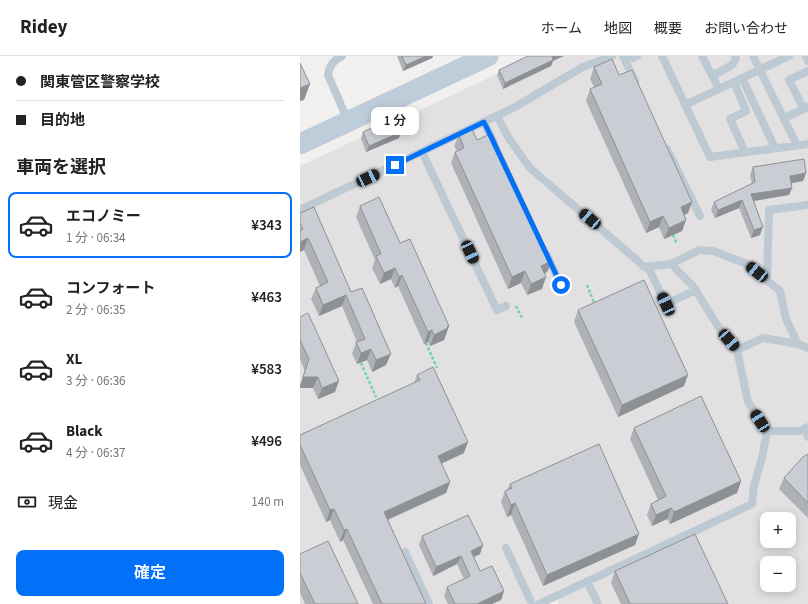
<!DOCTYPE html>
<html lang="ja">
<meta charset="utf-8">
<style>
body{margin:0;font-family:"Source Sans 3","Noto Sans JP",sans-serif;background:#f2f2f2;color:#222;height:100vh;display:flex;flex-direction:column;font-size:15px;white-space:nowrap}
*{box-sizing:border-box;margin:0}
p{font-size:13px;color:#767676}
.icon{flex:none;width:22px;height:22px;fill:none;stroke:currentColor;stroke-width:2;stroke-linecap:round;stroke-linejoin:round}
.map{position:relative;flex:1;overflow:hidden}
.drawer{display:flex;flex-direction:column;background:#fff;width:300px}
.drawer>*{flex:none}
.guide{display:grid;align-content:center;height:88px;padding:0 16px;background:#fff}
.controls{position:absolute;left:460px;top:456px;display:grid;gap:8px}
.controls a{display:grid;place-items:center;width:36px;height:36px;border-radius:8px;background:#fff;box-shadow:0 2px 10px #0003;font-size:20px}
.end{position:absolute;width:18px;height:18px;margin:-9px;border:5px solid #0370f8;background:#fff;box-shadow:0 0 0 2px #fff}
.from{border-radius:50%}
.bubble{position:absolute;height:28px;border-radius:8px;background:#fff;box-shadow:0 2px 10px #0003;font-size:13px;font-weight:600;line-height:28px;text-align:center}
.car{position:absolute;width:12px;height:24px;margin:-12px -6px;border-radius:5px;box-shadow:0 0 3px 1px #0007;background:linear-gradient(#222 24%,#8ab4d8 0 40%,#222 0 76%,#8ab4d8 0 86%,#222 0)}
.guide b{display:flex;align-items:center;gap:14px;height:38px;font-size:15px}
.guide b+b{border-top:1px solid #e0e0e0}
.guide i{width:10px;height:10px;background:#222}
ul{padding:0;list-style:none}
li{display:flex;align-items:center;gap:12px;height:66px;margin:0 8px 6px;padding:0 8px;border:2px solid transparent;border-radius:8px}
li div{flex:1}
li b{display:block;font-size:15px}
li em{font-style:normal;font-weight:600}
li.current{border-color:#0370f8}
li>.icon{width:36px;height:36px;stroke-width:1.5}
h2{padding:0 16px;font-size:18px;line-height:48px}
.pay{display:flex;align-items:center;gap:10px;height:44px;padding:0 16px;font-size:15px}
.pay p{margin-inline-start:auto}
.primary-button{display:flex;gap:8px;margin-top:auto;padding:8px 16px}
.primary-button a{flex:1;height:46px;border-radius:8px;background:#0370f8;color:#fff;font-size:16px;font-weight:600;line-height:46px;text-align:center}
header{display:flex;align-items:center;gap:24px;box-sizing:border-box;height:56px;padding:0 20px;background:#fff;border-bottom:1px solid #e0e0e0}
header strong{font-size:19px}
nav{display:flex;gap:22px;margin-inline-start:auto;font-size:14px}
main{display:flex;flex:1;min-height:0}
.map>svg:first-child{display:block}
</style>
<header>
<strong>Ridey</strong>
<nav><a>ホーム</a><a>地図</a><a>概要</a><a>お問い合わせ</a></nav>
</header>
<main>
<section class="drawer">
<div class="guide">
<b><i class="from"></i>関東管区警察学校</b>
<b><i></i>目的地</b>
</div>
<h2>車両を選択</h2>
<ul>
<li class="current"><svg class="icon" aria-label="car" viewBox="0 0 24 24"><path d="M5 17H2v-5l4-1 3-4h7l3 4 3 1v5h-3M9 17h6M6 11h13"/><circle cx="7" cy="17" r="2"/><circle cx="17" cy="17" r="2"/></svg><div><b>エコノミー</b><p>1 分 · 06:34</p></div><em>¥343</em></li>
<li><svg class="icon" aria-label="car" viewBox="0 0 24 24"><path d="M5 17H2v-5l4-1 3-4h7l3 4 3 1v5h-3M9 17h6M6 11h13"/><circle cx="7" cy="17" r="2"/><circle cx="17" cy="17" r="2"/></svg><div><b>コンフォート</b><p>2 分 · 06:35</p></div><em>¥463</em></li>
<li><svg class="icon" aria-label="car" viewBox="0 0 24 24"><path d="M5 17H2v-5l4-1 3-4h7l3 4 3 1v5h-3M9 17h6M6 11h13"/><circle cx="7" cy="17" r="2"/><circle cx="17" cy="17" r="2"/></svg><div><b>XL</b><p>3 分 · 06:36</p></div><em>¥583</em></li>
<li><svg class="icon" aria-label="car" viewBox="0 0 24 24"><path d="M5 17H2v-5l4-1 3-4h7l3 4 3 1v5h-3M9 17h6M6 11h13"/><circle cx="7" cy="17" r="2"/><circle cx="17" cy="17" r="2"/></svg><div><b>Black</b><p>4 分 · 06:37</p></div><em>¥496</em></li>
</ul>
<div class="pay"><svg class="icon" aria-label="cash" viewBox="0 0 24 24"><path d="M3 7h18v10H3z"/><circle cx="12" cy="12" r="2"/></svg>現金<p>140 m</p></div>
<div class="primary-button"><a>確定</a></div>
</section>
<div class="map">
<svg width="508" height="548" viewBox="0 0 508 548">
<rect width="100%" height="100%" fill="#f2efef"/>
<path fill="#e3e0e1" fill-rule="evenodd" d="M236,0H508V548H259L255,540L237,548H0V110ZM467,463H489V485H467ZM467,507H489V529H467Z"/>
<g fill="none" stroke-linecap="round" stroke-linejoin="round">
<path stroke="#6cd7a1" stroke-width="2.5" stroke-dasharray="3 2" stroke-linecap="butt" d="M373,179L377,188
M287,229L295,249
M216,250L222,262
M126,287L137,312
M61,307L76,341"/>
<path stroke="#becad3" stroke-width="8" d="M42,0C33,4 29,10 28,19L48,65
M323,0L335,25
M330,0L333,2L337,0
M362,0L410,101L508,88
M402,0L419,33
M453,0L497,89
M506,0L508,5
M412,20L432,9L436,3L435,0
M442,22L475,92
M434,26L446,55L430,63L445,96
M385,49L489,0
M504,53L489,24L508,15
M197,60L208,81L230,112L338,205L344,211L371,208L399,194L413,195L447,208L480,235L486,263L498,288L508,292
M484,62L508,51
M184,66L194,87
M367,93L400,160
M122,96L197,254L206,250
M0,154L215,51L283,11L312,0
M247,199L261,229
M371,208L393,230L421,275L437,294
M348,211L366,248L396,234
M467,224L469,154L508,149
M498,288L463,282L437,294L448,346L467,375H500L508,371
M505,372L508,381
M206,492L232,548
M105,496L129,548
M287,525L298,548
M239,548L452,448L454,430L462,402L467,375"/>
<path stroke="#bfcdda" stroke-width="21" d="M0,88L188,0"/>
</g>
<path fill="#aeb1b6" d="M97,0H133L132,2L103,15Z
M253,5L251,10L203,33L197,19L199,14Z
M294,11L388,157L384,159L386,164L382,175L364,183L359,171L346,177L286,45L290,33L294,31L290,23Z
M63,76L99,82L66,96L61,82Z
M159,79L177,84L252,205L247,216L244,218L242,233L227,239L221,227L208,233L151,107L155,96L157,95L154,90Z
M453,111L506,117L503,125L491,127L492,132L489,139L453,145L460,179L451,182L439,152L415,162L411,154L414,146L452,128L450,119Z
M60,150L100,187L149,270L144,284L130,290L128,286L124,288L98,230L95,232L91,223L80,228L72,212L75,204L56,161Z
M0,157L51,236L86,309L72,316L67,304L57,308L52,298L56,286H57L42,250L19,260L11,243L16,232L20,230L4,194L0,196Z
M278,254L384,330L318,361L274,266Z
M0,261L35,336L18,343L13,332H0V329L5,315L0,304Z
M117,319L164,397L141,408L150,426L146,437L88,464L126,548H73L43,484L40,486L30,464L26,466L0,409V379L114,327Z
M334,372L441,425L437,437L370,468L367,463L352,470L347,459L351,448L358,444L330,383Z
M508,398V462L479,433L484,422Z
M210,428L335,489L243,530L211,459L207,461L201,446L205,435L207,434Z
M122,480L180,498L174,501L180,515L204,535L201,544L192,548H148L144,540L147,531L164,523L157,508L133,520L119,489Z
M0,498L58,548H5L0,537Z
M315,515L428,548H321L311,527Z"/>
<path fill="#8d9094" d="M126,0H133L132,2L103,15L106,9Z
M255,0H264L253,5L251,10L203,33L205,27Z
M10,28L4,44L0,45V32Z
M101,76L99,82L66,96L69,90Z
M506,117L503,125L487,128L490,120Z
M492,132L489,139L448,146L451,138Z
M442,144L439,152L415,162L418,154Z
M392,146L388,157L377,162L381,151Z
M363,160L359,171L346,177L350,166Z
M386,164L382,175L364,183L369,172Z
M463,171L460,179L451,182L454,174Z
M8,182L4,194L0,196V186Z
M252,205L247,216L237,221L241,210Z
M95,212L91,223L80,228L84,217Z
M225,215L221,227L208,233L212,221Z
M102,219L98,230L95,232L99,221Z
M246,221L242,233L227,239L231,228Z
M46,239L42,250L19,260L23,249Z
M149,270L144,284L130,290L134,279Z
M132,274L128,286L124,288L128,276Z
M71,293L67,304L57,308L61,297Z
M91,298L86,309L72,316L76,304Z
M388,319L384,330L318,361L322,349Z
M3,321H18L13,332H0V330Z
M39,325L35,336L18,343L22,332Z
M168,386L164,397L134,411L138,400Z
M441,425L437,437L370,468L374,456Z
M150,426L146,437L80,467L84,456Z
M215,447L211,459L207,461L211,449Z
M371,452L367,463L352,470L356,459Z
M34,453L30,464L26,466L30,454Z
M47,473L43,484L40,486L44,474Z
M339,478L335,489L243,530L247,519Z
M183,489L180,498L168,504L171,495Z
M161,500L157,508L133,520L136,511Z
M204,535L201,544L192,548H177Z"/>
<path fill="#caced4" stroke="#8d9094" d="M102,0H126L106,9Z
M228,0H255L252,1L253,4L205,27L199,14Z
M312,3L319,19L332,14L392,146L381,151L386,164L369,172L363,160L350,166L290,33L302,28L294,11Z
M0,7L10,28L0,32Z
M95,62L101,76L69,90L63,76Z
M172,73L177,84L192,77L252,205L241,210L246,221L231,228L225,215L212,221L155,96L164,92L159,79Z
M504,103L506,117L490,120L492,132L451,138L463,171L454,174L442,144L418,154L414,146L455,126L453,111Z
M79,141L100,187L110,183L149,270H147L148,272L134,279L132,274L128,276L102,219L99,221L95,212L84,217L76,200L81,198L60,150Z
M14,151L51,236L62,232L91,298L76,304L71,293L61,297L56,286L65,283L46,239L23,249L16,232L28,226L8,182L0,186V175L3,173L0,167V157Z
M344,224L388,319L322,349L278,254Z
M8,257L39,325L22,332L18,321H3L9,303L0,284V261Z
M133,311L168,386L138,400L150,426L84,456L126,548H82L47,473L44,474L34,453L30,454L0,389V379L120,324L117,319Z
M401,340L441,425L374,456L371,452L356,459L351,448L366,440L334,372Z
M299,388L339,478L247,519L215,447L211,449L205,435L212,432L210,428Z
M508,398V447L484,422L503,401Z
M168,459L183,489L171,495L180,515L192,510L204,535L177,548H155L147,531L170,520L161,500L136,511L122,480Z
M395,478L428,548H330L315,515Z
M28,485L58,548H15L0,517V498Z"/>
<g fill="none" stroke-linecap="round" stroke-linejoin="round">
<path stroke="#0370f8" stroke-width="5" d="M95,109L184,66L261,229"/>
</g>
</svg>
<div class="controls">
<a>+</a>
<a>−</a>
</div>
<i class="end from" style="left:261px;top:229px"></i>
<i class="end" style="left:95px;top:109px"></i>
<div class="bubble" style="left:71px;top:51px;width:48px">1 分</div>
<i class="car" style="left:68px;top:122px;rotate:65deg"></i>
<i class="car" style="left:290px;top:163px;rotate:311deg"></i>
<i class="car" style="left:170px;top:196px;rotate:155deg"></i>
<i class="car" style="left:457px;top:216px;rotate:309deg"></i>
<i class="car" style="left:366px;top:248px;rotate:335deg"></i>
<i class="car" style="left:429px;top:284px;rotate:139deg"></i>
<i class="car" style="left:460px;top:365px;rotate:327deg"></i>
</div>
</main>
